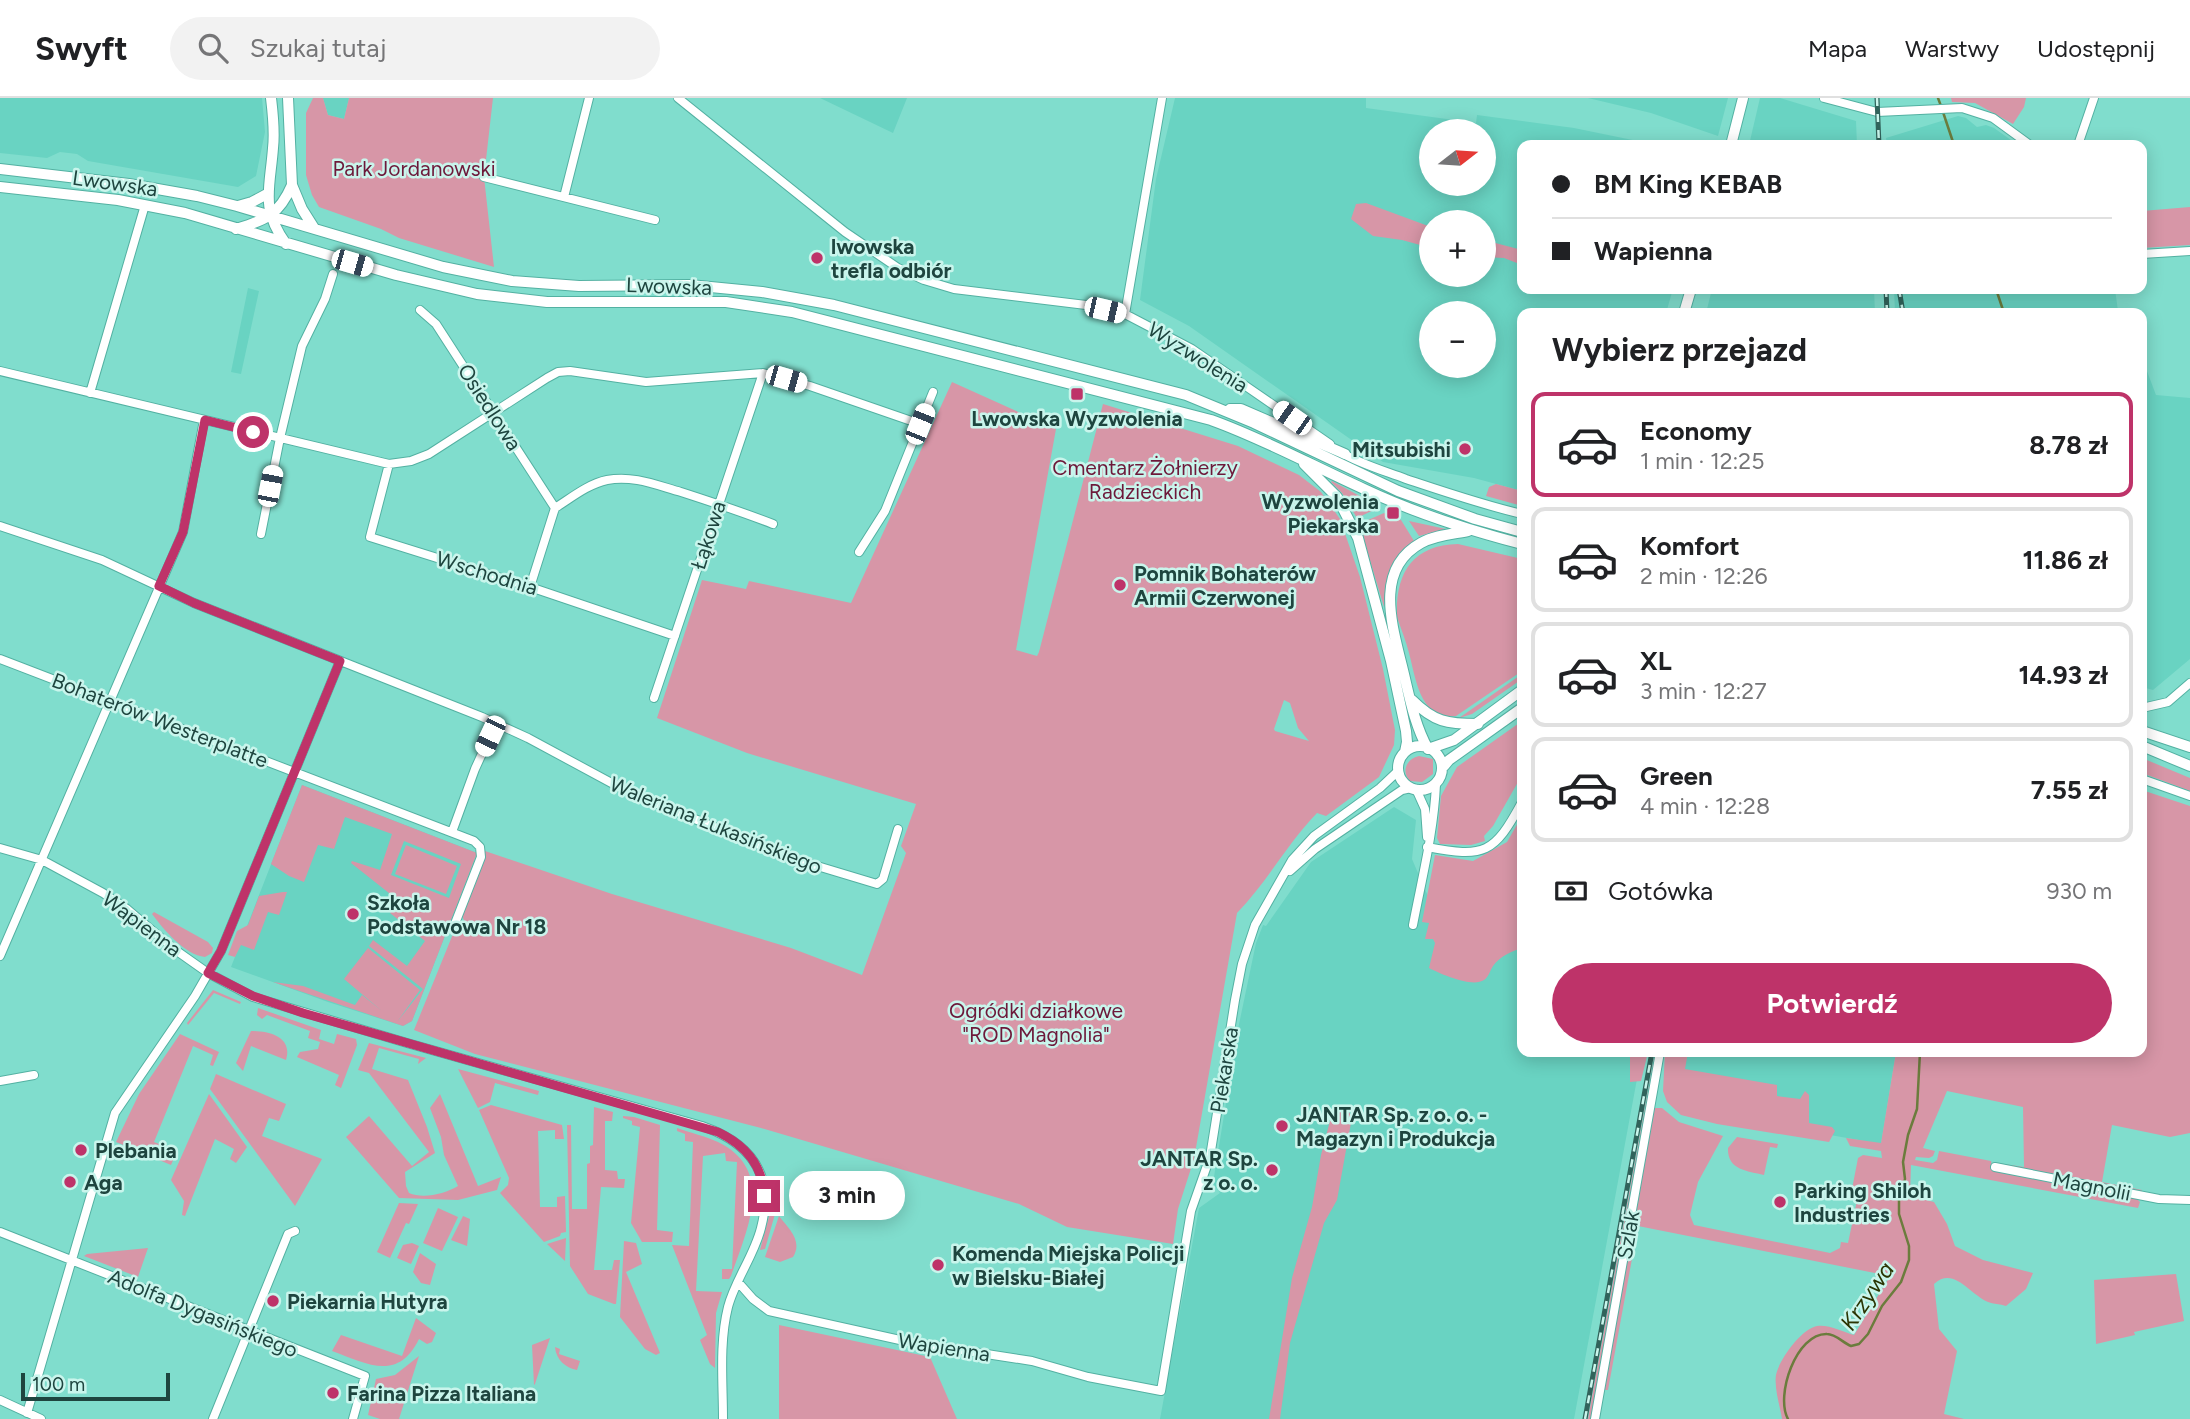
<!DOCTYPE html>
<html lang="pl">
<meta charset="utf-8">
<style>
body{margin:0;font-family:Figtree,sans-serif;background:#f2f2f2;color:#202124;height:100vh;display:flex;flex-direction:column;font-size:26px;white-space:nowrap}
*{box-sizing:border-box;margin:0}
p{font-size:23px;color:#757577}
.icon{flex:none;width:38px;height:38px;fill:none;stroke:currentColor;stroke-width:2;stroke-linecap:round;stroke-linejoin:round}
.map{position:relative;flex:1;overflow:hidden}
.sheet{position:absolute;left:1517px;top:210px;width:630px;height:749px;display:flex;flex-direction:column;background:#fff;border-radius:14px;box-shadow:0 4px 18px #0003}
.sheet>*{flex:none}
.banner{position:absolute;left:1517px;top:42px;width:630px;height:154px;border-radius:14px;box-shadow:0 4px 18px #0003;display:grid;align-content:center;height:154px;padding:0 35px;background:#fff}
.needle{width:46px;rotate:73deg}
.controls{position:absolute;left:1419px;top:21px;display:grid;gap:14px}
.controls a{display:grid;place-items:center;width:77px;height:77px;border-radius:50%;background:#fff;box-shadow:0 4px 18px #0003;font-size:35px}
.scale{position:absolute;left:21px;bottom:18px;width:149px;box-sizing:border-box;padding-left:7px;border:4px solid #1e453f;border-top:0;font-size:19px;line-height:24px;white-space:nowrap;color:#1e453f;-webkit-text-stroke:5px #c9f5ec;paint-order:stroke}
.end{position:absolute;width:32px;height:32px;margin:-16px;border:9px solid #be3369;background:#fff;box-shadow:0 0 0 4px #fff}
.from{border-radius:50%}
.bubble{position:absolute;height:49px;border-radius:24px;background:#fff;box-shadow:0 4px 18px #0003;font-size:23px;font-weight:700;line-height:49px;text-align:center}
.car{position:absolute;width:21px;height:42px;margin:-21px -10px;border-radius:9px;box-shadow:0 0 5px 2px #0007;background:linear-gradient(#fff 24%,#345 0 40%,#fff 0 76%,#345 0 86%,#fff 0)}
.banner b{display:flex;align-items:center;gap:24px;height:66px;font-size:26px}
.banner b+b{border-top:2px solid #e0e0e0}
.banner i{width:18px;height:18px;background:#202124}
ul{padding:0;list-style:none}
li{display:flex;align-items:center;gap:21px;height:105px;margin:0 14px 10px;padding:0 21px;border:4px solid #e0e0e0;border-radius:14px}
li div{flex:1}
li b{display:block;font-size:26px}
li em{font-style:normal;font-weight:700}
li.active{border-color:#be3369}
li>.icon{width:63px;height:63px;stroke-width:1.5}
h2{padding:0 35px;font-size:32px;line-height:84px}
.pay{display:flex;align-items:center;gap:18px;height:77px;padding:0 35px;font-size:26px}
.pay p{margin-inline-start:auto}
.button{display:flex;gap:14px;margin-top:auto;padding:14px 35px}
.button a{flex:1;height:80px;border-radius:42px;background:#be3369;color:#fff;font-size:28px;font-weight:700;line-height:80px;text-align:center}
header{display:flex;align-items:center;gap:42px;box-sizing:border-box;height:98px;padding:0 35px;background:#fff;border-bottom:2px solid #e0e0e0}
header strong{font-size:33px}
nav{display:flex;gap:38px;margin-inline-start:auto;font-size:24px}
.search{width:490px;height:63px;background:#f2f2f2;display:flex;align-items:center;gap:18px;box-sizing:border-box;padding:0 24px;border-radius:38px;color:#757577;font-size:26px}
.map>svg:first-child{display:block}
</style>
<header>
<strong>Swyft</strong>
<div class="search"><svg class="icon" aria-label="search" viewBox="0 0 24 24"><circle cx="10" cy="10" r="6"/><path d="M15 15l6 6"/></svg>Szukaj tutaj</div>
<nav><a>Mapa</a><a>Warstwy</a><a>Udostępnij</a></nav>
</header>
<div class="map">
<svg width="2190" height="1321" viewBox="0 0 2190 1321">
<rect width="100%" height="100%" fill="#80ddcd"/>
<path fill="#69d3c2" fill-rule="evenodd" d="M0,0H262L265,34L256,78L238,89L88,63L77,56L60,54L47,60L0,55Z
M323,0H349L344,21L328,17Z
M820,0H907L893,35Z
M1175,0H1366V10L1476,25L1477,17L1574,30L1657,47H1522V191H1673L1666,215H1522V393L1474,380L1383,364L1189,228L1140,202L1156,81ZM1432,33H1484V86H1432ZM1432,124H1484V177H1432ZM1432,215H1484V268H1432Z
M1588,0H1728L1718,38L1651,15Z
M1760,0H1780L1856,23L1857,47H1749Z
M1958,18L1966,20L1977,29L1986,27L1994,30L2018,47H1887L1886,40Z
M248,190L259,193L241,276L231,274Z
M1712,191H1874L1875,215H1706Z
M1894,191H2115L2118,213H2124L2125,215H1895Z
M2142,260L2156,297L2190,300V561L2153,592L2142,589Z
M302,687L477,755L412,923L403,928L328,904L231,869Z
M1394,709L1416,722L1412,761L1430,803L1522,820V954H1642L1574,1321H1160L1199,1110L1220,1095L1213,1085L1238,931L1256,845L1263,827L1266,828L1311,764Z
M1678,954H1896L1881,1046L1679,1010Z"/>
<path fill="#d796a7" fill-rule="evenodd" d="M313,0H323L328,17L344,21L349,0H493L484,79L494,169L399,140L381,131L319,109L312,97L306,77V15Z
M1951,0H2026L2024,9L2013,26L1975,5L1952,4Z
M1366,105L1431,129V150L1402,142L1373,138L1351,121L1356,106Z
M2190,109V147L2142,150V113Z
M1484,142L1522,152V167L1504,160L1484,159Z
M952,284L1056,331L1016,552L1037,558L1039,554L1103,306L1238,348L1299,377L1321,394L1340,421L1360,479L1383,571L1395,632L1394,647L1379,679L1326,718L1317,715C1287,746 1267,784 1237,815L1194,1061L1178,1111L1173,1146L1067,1129L1019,1106L761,1030L475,956L414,932L455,831H462L466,826L461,816L485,753L612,796L791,850L862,877L906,755L901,748L916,706L747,655L657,620L702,482L746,491L749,483L851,505ZM1284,602L1290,605L1298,630L1309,643L1275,633L1274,631Z
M1332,383L1380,409L1357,420L1342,395L1331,384Z
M1496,386L1522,393V408L1486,398L1489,389Z
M1384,415L1394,422L1397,420L1401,422L1414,443C1387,462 1388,480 1384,509L1359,426Z
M1409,423L1446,431L1419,438Z
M1458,446L1522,461V573L1456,618C1420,623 1416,581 1409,555C1406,543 1401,531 1397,519C1395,476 1412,447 1458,446Z
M1522,576V581L1472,616L1459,620Z
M1522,623V677L1493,728L1484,738L1485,743L1471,747L1440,746L1437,740L1441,698L1457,669Z
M1419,658L1433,661V676L1422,684L1410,683C1401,674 1406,661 1419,658Z
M2142,660L2190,680V693L2142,675Z
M302,687L477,755L412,923L403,928L273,884L303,888L355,907L362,897L382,913L344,881L368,850L420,892L397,924L423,891L369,848L373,842L407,868L425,843L390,815L399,803L351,765L352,763L380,772L392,736L345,719L334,751L318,747L304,784L289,778L271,766ZM404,743L461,766L449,800L391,777Z
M2142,692L2190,708V1035L2170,1039L2112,1027L2102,1084L2142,1092L2141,1094L1998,1067L1997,1065L2024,1069L2023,1009L1947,993L1923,1050L1935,1053L1933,1058L1929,1060L1916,1059L1915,1062L1933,1065L1937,1062L1939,1053L1991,1063L1993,1072L2137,1101L2140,1104L2138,1110L1911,1067L1910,1098L1934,1104L1947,1126L1955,1148L1983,1162L2033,1175L2026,1191L2006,1208C2000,1206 1993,1206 1988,1204C1969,1196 1954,1168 1934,1186L1939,1231L1957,1253L1944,1316L1964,1321H1782C1780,1308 1774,1290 1776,1277C1779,1262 1801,1231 1817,1228C1828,1226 1844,1234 1854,1237L1890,1178L1638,1128L1608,1292H1603L1650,1022L1655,1010H1662L1679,1024L1723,1038L1698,1084L1690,1117L1694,1127L1830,1155L1840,1150L1841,1144L1848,1145L1859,1093L1852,1091L1858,1060L1863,1057L1882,1060L1881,1053L1850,1048L1846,1040L1881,1045L1896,954H2142Z
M1522,718V850C1512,853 1500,858 1493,868C1490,872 1489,879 1484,882C1472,890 1441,876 1429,870L1435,845L1433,841H1425L1429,825L1422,824L1435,757L1473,763L1507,744Z
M406,747L457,768L446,796L395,776Z
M283,794H287L279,817L268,814L254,852L241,847L235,859L228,857L237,833L248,827L259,798Z
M154,814L208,844L213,850L212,855L205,859C185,857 164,832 152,816Z
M213,892L241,904L240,906L214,895L188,927L187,925Z
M258,910L321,932L319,941L334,946L337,936L356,941L357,947L341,990L335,987L339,977L297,959L300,954L318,951L320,944L308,940L310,933L267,917L262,921L257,917Z
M251,933C270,933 293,939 286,962L251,948L243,973L236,965Z
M180,936L219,954L213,968L210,967L213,957L193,948L154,1044L177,1053L171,1067L116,1044L139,996Z
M369,945L426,960L418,966L419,961L379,950L372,971L408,982L427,1029L435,1055L405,1074L406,1088L409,1095C423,1101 445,1096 458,1088L444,1057L441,1039L430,1010L440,996L478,1088L501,1079L497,1092L458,1102L399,1100L346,1039L369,1018L412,1068L429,1054L369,975L358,972Z
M1619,954H1648L1641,983L1630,984V956Z
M1655,954H1658L1592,1321H1588Z
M1665,954H1688L1685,971L1777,987V998L1800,1001L1805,993L1809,997V1025L1832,1029L1835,1033L1829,1044L1717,1026L1681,1017L1667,1004L1663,993Z
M458,971L539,993L538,997L495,985L490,1004L478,1010Z
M216,976L286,1006L279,1023L269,1020L262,1038L322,1061L295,1108L210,991Z
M209,996L247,1049L236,1065L230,1061L234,1051L215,1041L185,1118L182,1117L184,1103L171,1082Z
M491,1007L562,1027L564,1041H555V1032L538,1033L540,1109H557V1099L565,1098L566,1134L561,1135L560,1138L544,1144L500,1095L508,1087L509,1080L479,1012Z
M1345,1007L1352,1019L1337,1102L1324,1125L1290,1245L1280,1321H1269L1292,1180L1312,1109L1321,1057L1331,1019Z
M594,1009L613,1014L612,1023H605V1072L617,1073L618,1081H625L624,1090L601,1089L594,1172H612L614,1162H620L616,1206H614L588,1196L570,1168L567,1027H571L572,1111H587V1066L590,1065V1048L593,1047Z
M623,1018L634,1019L660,1027L657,1132L673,1134L672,1144H642L631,1125L640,1029L632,1027V1023L623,1020Z
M677,1030C691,1035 705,1038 718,1044C777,1073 746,1133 731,1178L729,1181H722V1171H732L737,1064L726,1063L725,1055L703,1058L696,1193L722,1194L716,1215L715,1270L710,1266L700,1242L707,1237L672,1147L689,1148L693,1044L685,1043V1036L677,1033Z
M1737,1039L1778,1046L1777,1050L1770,1049L1764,1077C1747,1073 1727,1072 1728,1050Z
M399,1105L418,1106L409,1126L406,1125L390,1160L377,1154Z
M438,1110L458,1119L442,1153L423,1145Z
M771,1111L775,1116L765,1151L760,1152Z
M463,1118L470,1121L467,1148L451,1142Z
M779,1118C789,1131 803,1143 793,1159L780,1164L765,1159Z
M566,1140L565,1163L547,1146Z
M624,1143L636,1145L642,1166L626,1174L660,1255L656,1257L645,1251L620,1219Z
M412,1145L419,1148L411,1166L397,1160L403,1147Z
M148,1150L138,1179L84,1158L87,1156Z
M420,1155L436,1166L430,1187L421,1185L413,1174Z
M2176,1176L2184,1223L2134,1234L2135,1237L2096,1246L2094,1182Z
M416,1220L436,1235L432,1244L427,1246L419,1241C398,1284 367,1266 332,1253L341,1237L402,1258Z
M779,1227L930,1259L957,1321H779Z
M550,1240L535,1286L534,1287L532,1247Z
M555,1249L560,1251L559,1256L580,1263L577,1272C566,1270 556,1262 555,1249Z
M419,1258L399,1321H380L368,1317L376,1281L395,1277Z"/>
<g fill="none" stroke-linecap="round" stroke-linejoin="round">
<path stroke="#6b7c3d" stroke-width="2.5" d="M1938,0L1941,8
M1943,14L1954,47
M1996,191L2004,215
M1788,1321C1775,1298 1796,1235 1827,1236C1836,1236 1843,1245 1851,1248L1859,1246L1868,1236L1882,1208L1901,1184L1909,1162V1148L1899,1116V1101L1905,1081L1903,1064L1908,1037L1917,1011L1920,954"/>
<g stroke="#53b1a2" stroke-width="10">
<path id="street" d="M678,0L845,134L898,170L924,182L954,191L1086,207L1125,216L1192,251L1330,346
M1824,0L1877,14L1962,10L1993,20L2030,47
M2078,47L2094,0
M484,79L655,122
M564,99L589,0
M2142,156L2190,153
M420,212L436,226L555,410L530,489
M1125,216L1162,0
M0,273L389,366L411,363L429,356L547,280L558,274L570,273L646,284L763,275L810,288L920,326
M90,295L145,107
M1340,354C1360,366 1385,373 1406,381C1445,394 1483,407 1522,416
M389,366L370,439L530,489L675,538
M555,410C571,400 588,386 607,382C633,377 656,387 681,394C712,404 742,414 773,426
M0,428L102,462L194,505L482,619L528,640L630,695L794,761L877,786L883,781L898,731
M261,436L280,340L302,248L325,201L333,176
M859,454L885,413L933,294
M0,561L474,743L480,749L481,759L456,823
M654,600L763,275
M2142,610L2168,604L2190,585
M2142,681L2190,698
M1416,691L1425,711L1427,739
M452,734L475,671L496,625
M1427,749C1485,760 1494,756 1522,704
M0,750L42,762L103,795L127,811L174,851L208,875L253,899L407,945L702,1028C751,1045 775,1077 761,1130C754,1158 735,1182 728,1209C719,1245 723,1284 723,1321
M1290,773L1315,751L1402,692L1411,690
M1413,827C1422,780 1434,733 1436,686
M0,858L183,434L204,322
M0,983L34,977
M1995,1069L2159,1101L2190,1102
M0,1134L365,1278L353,1321
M738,1184L753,1201L769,1213L909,1244L1032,1263L1088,1279L1161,1293L1191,1113L1210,1059L1235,902L1242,866L1255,827L1292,762L1314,738L1380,690L1397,674
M0,1302L41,1321
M27,1315L115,1015L195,898L221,853L340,563
M213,1321L288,1136L295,1133
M1595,1321L1660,954"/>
</g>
<g stroke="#53b1a2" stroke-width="12">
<path id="secondary" d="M271,0C273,17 275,33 273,50C270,91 260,110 286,146
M288,0L292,87L302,111L314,130
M1731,47L1743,0
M0,71L129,86L197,98L237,108L443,169L512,183L579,188L690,187L762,194L834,207L1186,297L1254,325L1398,393L1475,421L1522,434
M0,89L118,102L185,115L396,177L477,196L547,204H726L792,214L1211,322C1264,341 1313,368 1364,391C1415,415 1468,432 1522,446
M238,108L252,104L267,96
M236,131C266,122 279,117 292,87
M1684,215L1691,191
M1230,311H1241L1345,356
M1304,366L1337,399L1358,440L1391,563L1406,633L1407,644L1405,654
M1412,602C1434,624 1447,626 1478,626
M2142,633L2190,649
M1398 670a22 22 0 1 1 44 0a22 22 0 1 1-44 0Z
M2142,648L2190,668
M1428,651C1414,626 1409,596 1402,568C1392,527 1374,471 1421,445C1435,437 1453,436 1468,433
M1428,651L1454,642L1522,592
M1444,668L1449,662L1522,610"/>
</g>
<use href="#street" stroke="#fff" stroke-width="8"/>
<use href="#secondary" stroke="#fff" stroke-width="10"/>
<g stroke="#31635b" stroke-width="5">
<path id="rail" d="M1877,0L1879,47
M1886,191L1887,215
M1899,191L1903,215
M1585,1321L1652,954"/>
</g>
<use href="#rail" stroke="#c9f5ec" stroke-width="2.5" stroke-dasharray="8" stroke-linecap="butt"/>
</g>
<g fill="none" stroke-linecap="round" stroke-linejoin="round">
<path stroke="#be3369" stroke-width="9" d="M253,334L205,322L183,434L159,488L194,505L340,563L221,853L208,875L253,898L303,915L718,1034C745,1047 763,1067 764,1098"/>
</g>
<g fill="#be3369" stroke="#c9f5ec" stroke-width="2.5">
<circle cx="817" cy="160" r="7"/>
<rect x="1070" y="289" width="14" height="14" rx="3.5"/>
<circle cx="1465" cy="351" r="7"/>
<rect x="1386" y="408" width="14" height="14" rx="3.5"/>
<circle cx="1120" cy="487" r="7"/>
<circle cx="353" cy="816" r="7"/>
<circle cx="1282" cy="1028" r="7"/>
<circle cx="81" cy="1052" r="7"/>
<circle cx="1272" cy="1072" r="7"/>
<circle cx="70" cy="1084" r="7"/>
<circle cx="1780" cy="1104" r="7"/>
<circle cx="938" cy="1167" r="7"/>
<circle cx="273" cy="1203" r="7"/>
<circle cx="333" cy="1295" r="7"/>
</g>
<g text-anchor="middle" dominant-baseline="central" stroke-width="5" stroke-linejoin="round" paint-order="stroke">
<g font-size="21" fill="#6d193a" stroke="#c9f5ec">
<text x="414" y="70">Park Jordanowski</text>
<text x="1145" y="369">Cmentarz Żołnierzy<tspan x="1145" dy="24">Radzieckich</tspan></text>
<text x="1036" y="912">Ogródki działkowe<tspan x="1036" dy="24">"ROD Magnolia"</tspan></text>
</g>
<g font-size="21" fill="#1e453f" stroke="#c9f5ec">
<text transform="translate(115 85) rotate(8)">Lwowska</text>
<text transform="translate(669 188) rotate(2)">Lwowska</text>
<text transform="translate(1198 259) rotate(32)">Wyzwolenia</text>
<text transform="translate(490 309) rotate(57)">Osiedlowa</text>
<text transform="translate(708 437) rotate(-72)">Łąkowa</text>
<text transform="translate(487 475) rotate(17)">Wschodnia</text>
<text transform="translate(160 622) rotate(21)">Bohaterów Westerplatte</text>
<text transform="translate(716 727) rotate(22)">Waleriana Łukasińskiego</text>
<text transform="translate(142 826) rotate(37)">Wapienna</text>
<text transform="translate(1224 972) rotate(-81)">Piekarska</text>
<text transform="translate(2092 1088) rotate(11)">Magnolii</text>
<text transform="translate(1628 1137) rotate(-80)">Szlak</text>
<text transform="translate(203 1215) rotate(22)">Adolfa Dygasińskiego</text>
<text transform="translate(944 1249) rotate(9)">Wapienna</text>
</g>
<g font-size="21" font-weight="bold" fill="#1e453f" stroke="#c9f5ec" text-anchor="start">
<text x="831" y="148">lwowska<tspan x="831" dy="24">trefla odbiór</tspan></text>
<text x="1077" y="320" text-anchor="middle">Lwowska Wyzwolenia</text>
<text x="1451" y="351" text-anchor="end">Mitsubishi</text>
<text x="1379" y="403" text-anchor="end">Wyzwolenia<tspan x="1379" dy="24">Piekarska</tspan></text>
<text x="1134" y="475">Pomnik Bohaterów<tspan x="1134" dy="24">Armii Czerwonej</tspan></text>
<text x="367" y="804">Szkoła<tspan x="367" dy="24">Podstawowa Nr 18</tspan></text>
<text x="1296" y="1016">JANTAR Sp. z o. o. -<tspan x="1296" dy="24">Magazyn i Produkcja</tspan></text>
<text x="95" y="1052">Plebania</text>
<text x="1258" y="1060" text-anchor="end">JANTAR Sp.<tspan x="1258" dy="24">z o. o.</tspan></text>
<text x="84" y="1084">Aga</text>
<text x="1794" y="1092">Parking Shiloh<tspan x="1794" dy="24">Industries</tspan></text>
<text x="952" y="1155">Komenda Miejska Policji<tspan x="952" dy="24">w Bielsku-Białej</tspan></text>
<text x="287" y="1203">Piekarnia Hutyra</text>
<text x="347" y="1295">Farina Pizza Italiana</text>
</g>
<g font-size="23" font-style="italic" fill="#2a3503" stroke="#c9f5ec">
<text transform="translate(1867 1198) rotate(-56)">Krzywa</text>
</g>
</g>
</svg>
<div class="controls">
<a><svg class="needle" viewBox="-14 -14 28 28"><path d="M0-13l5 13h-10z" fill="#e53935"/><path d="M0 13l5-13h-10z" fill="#757577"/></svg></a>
<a>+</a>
<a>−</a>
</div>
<div class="scale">100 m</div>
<i class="end from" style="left:253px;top:334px"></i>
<i class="end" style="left:764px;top:1098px"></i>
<div class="bubble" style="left:789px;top:1073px;width:116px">3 min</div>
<i class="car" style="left:352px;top:165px;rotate:106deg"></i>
<i class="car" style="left:1105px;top:212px;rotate:103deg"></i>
<i class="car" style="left:786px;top:281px;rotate:106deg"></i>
<i class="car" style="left:1292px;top:320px;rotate:305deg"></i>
<i class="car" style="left:920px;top:326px;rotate:22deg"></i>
<i class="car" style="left:270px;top:388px;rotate:11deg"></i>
<i class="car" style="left:490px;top:638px;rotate:205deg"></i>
<div class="banner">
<b><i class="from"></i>BM King KEBAB</b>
<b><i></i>Wapienna</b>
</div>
<section class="sheet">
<h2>Wybierz przejazd</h2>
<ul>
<li class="active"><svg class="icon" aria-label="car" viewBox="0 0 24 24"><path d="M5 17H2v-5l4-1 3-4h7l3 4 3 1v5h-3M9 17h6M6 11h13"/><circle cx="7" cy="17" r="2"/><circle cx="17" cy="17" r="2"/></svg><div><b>Economy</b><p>1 min · 12:25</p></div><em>8.78 zł</em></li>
<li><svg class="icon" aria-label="car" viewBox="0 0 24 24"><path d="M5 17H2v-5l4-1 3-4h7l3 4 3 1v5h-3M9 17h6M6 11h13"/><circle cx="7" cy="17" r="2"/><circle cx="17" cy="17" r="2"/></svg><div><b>Komfort</b><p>2 min · 12:26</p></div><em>11.86 zł</em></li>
<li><svg class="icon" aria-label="car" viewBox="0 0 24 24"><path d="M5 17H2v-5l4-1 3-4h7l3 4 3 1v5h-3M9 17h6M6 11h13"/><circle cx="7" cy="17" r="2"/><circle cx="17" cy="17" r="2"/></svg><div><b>XL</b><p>3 min · 12:27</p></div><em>14.93 zł</em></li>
<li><svg class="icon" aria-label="car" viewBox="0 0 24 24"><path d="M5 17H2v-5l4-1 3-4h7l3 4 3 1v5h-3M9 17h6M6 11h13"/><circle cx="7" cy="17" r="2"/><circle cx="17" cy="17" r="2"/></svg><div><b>Green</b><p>4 min · 12:28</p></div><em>7.55 zł</em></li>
</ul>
<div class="pay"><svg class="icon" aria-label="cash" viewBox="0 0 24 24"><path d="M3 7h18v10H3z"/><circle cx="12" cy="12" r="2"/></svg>Gotówka<p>930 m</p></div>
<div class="button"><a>Potwierdź</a></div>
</section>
</div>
